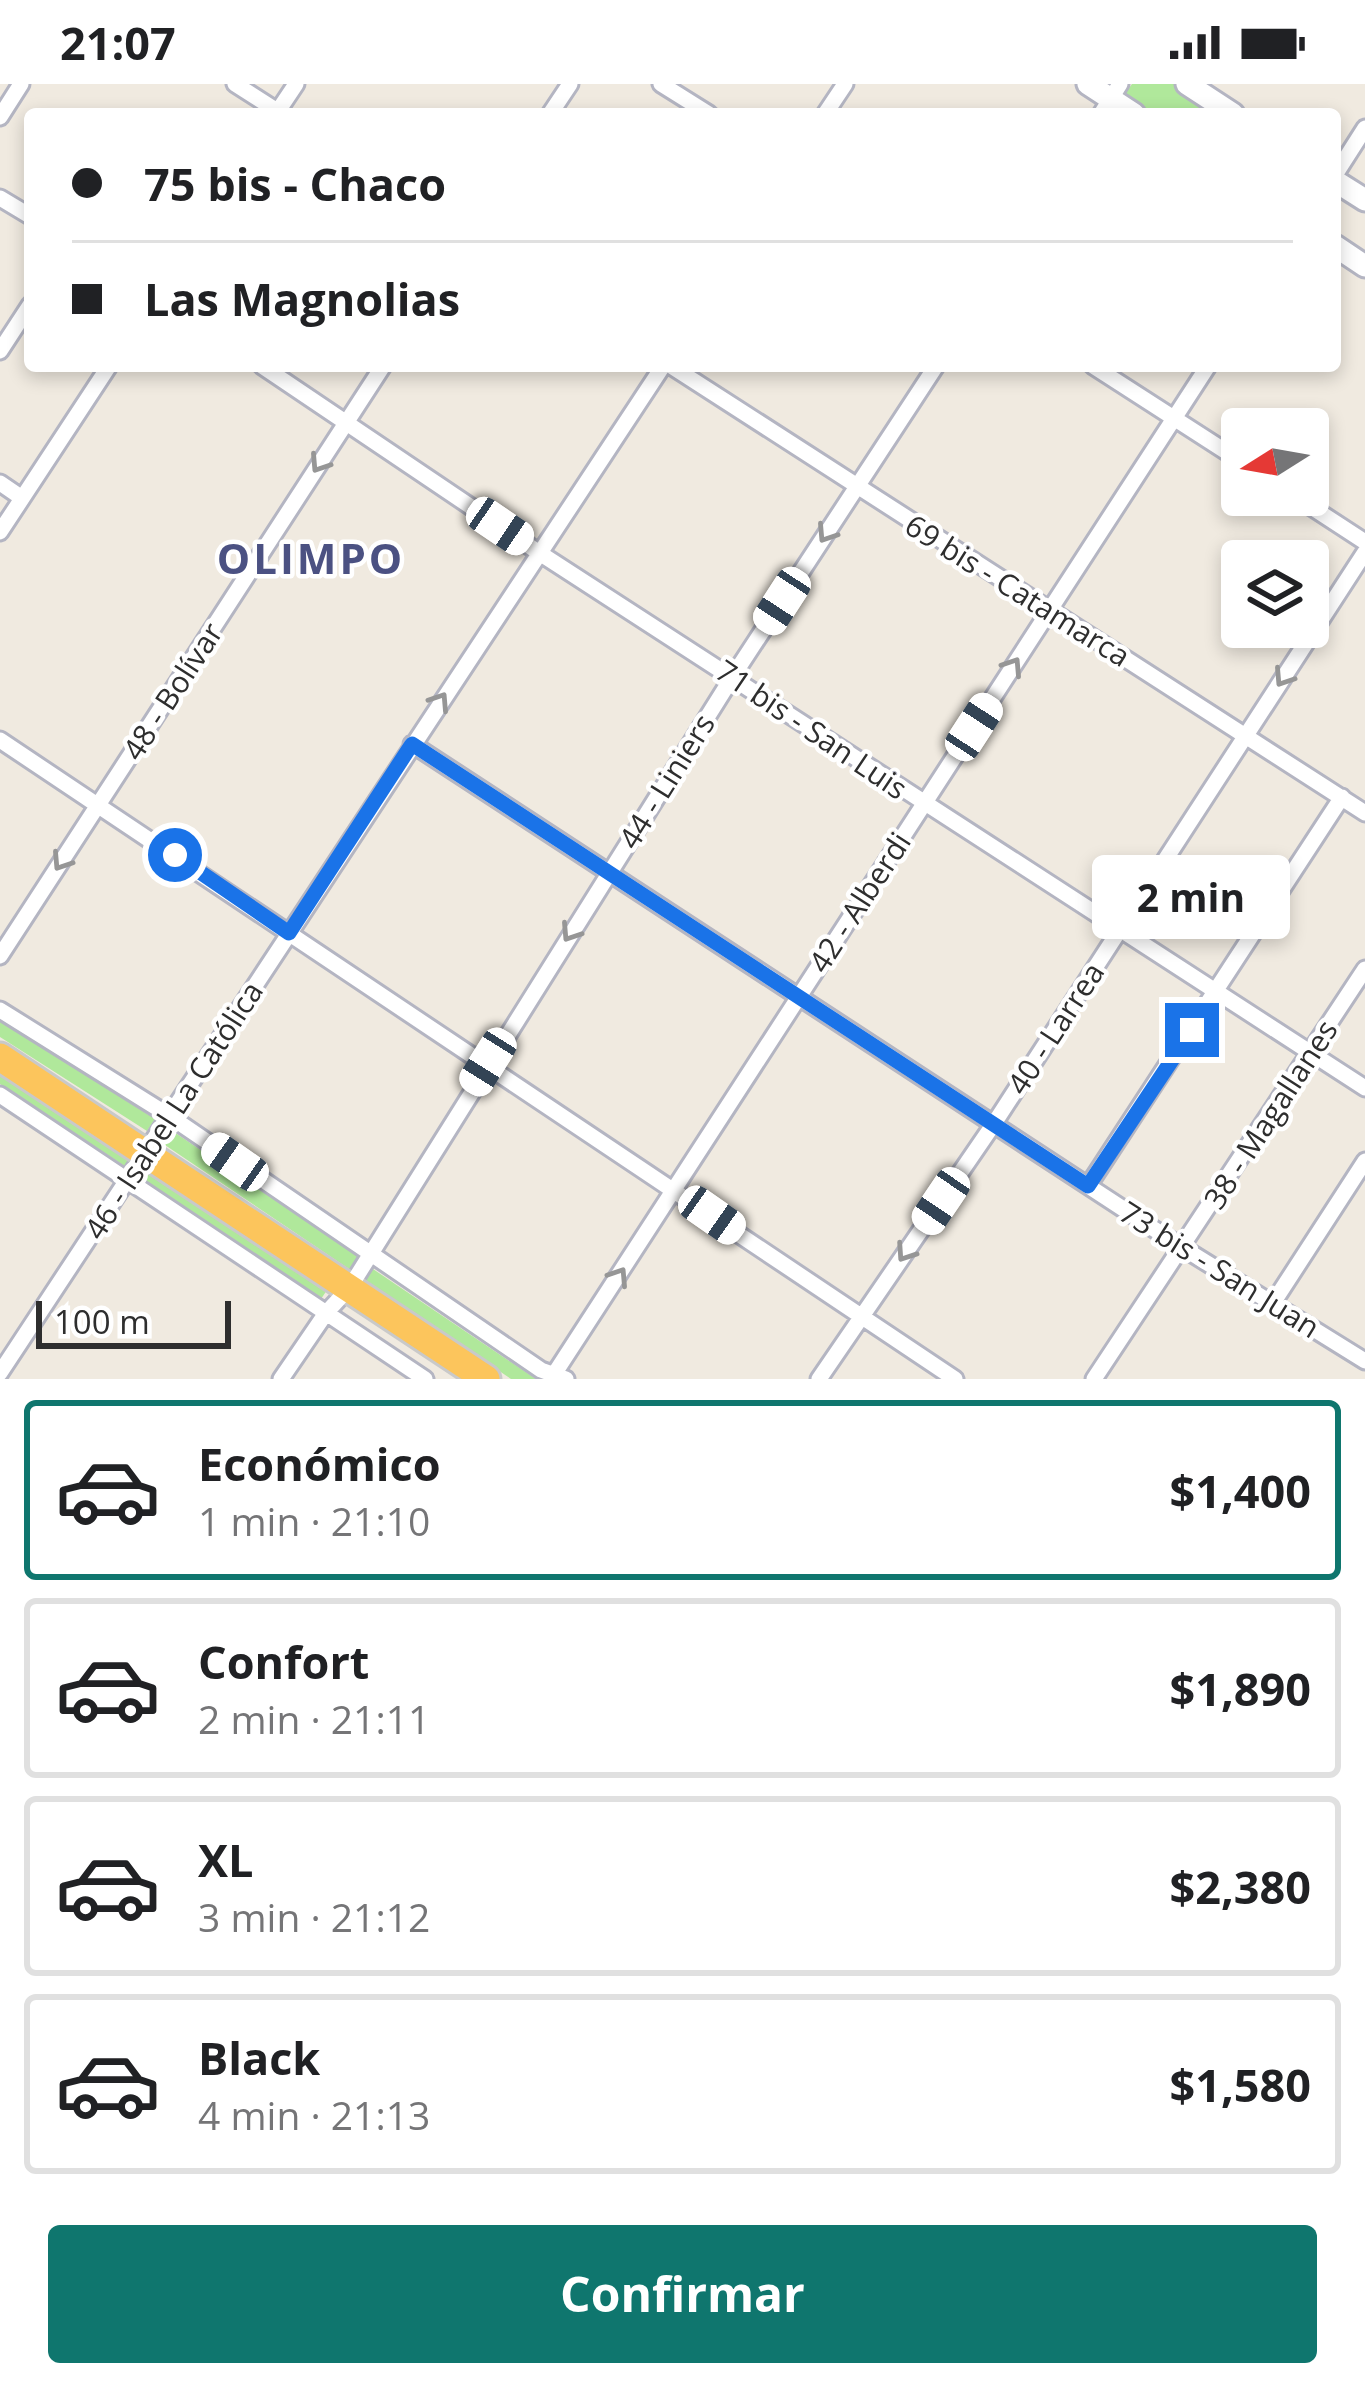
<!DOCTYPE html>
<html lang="es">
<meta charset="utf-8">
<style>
body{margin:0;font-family:"Open Sans",sans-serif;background:#f2f2f2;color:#202124;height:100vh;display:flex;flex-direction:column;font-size:45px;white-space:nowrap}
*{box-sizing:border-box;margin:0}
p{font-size:39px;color:#757577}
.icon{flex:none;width:66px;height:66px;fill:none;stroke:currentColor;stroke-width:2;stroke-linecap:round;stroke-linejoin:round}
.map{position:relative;height:1295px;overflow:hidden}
.drawer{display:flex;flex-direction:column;background:#fff;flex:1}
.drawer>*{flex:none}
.banner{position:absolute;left:24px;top:24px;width:1317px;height:264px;border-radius:12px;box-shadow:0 6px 18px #0003;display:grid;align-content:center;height:264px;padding:0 48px;background:#fff}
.needle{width:78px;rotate:259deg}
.buttons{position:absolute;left:1221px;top:324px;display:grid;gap:24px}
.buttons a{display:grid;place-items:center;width:108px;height:108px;border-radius:12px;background:#fff;box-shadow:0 6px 18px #0003;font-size:60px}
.scale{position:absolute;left:36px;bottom:30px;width:195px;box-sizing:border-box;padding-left:12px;border:6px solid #2e2e2e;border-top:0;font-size:33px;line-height:42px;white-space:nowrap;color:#2e2e2e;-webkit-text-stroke:9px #fff;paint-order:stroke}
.end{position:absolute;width:54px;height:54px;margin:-27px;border:15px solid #1a73e8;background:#fff;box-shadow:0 0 0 6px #fff}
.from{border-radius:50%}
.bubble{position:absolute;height:84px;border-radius:12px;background:#fff;box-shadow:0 6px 18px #0003;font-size:39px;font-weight:700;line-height:84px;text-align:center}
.car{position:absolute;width:36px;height:72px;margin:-36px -18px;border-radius:15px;box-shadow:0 0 9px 3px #0007;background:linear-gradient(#fff 24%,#345 0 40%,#fff 0 76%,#345 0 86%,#fff 0)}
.banner b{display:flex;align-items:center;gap:42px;height:114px;font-size:45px}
.banner b+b{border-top:3px solid #e0e0e0}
.banner i{width:30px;height:30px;background:#202124}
ul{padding:21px 0 0;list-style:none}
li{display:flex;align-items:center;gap:36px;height:180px;margin:0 24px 18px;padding:0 24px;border:6px solid #e0e0e0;border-radius:12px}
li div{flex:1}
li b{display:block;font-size:45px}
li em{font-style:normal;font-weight:700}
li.on{border-color:#0f766e}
li>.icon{width:108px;height:108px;stroke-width:1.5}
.cta{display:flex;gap:24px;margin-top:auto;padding:24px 48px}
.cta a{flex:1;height:138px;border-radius:12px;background:#0f766e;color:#fff;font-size:48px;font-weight:700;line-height:138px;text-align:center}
.status{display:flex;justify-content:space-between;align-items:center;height:84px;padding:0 60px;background:#fff;direction:ltr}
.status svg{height:33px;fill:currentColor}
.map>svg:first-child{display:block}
</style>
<div class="status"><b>21:07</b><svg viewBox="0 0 49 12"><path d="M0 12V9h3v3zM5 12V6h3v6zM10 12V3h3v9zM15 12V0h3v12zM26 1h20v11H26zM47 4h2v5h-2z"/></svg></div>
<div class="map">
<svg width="1365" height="1295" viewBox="0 0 1365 1295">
<rect width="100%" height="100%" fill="#f0eae0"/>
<path fill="#b0e89b" d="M1132,0H1174L1220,30H1153L1124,11Z
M0,936L155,1035L147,1047L0,953Z
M0,988L131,1075L126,1083L0,1000Z
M171,1046L361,1174L352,1187L162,1059Z
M147,1082L329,1203L321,1215L139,1093Z
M370,1183L536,1295H511L363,1195Z"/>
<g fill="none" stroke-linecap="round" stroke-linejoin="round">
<g stroke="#b4b5c2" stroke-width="21">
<path id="minor" d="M235,0L282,30
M661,0L709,30
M276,30L296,0
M550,30L570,0
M825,30L845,0
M1101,30L1120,0
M0,33L21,0
M1335,91L1365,44
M0,114L30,132
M0,267L30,221
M262,282L538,468L1365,1004
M671,282L1365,729
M1093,282L1242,378
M0,399L22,414
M1293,411L1365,458
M0,448L109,282
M0,656L955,1295
M412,660L1183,1164L1365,1277
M0,872L383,282
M0,926L168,1031L541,1286L566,1295
M0,1011L425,1295
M1088,1102L1342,713
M1273,1219L1365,1077
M0,1289L663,282
M281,1295L326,1229L350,1203L733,592L936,282
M551,1295L1208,282
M819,1295L995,1038L1365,468
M1094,1295L1365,885"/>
</g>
<g stroke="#b4b5c2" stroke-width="27">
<path id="secondary" d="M1088,0L1134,30
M1187,0L1233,30
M1335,97L1365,116
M1335,162L1365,182"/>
</g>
<g stroke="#c9c9c9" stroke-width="33">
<path id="trunk" d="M0,973L486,1295"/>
</g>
<use href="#minor" stroke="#fff" stroke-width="15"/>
<use href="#secondary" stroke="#fff" stroke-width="21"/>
<use href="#trunk" stroke="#fcc55c" stroke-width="27"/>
</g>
<defs><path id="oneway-chevron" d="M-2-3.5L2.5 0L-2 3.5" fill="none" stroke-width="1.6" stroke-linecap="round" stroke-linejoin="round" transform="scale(3)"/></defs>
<g stroke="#969696">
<use href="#oneway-chevron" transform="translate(319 380) rotate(123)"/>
<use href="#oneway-chevron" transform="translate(826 450) rotate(123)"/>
<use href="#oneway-chevron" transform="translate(1013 582) rotate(-57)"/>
<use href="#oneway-chevron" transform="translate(1283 594) rotate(123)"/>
<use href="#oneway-chevron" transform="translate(440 617) rotate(-57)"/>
<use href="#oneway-chevron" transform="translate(61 778) rotate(123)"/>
<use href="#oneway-chevron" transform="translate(570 849) rotate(123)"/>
<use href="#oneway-chevron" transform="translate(905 1169) rotate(124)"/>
<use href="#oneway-chevron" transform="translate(619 1192) rotate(-57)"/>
</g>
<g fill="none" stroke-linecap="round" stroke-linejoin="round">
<path stroke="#1a73e8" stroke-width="15" d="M175,771L289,849L412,660L1088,1102L1192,946"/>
</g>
<g text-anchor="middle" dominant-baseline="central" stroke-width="9" stroke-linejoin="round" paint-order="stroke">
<g font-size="30" fill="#2e2e2e" stroke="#fff">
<text transform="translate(1018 506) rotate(32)">69 bis - Catamarca</text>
<text transform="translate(172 607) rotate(-57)">48 - Bolívar</text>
<text transform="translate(812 645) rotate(34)">71 bis - San Luis</text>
<text transform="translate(666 697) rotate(-58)">44 - Liniers</text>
<text transform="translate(859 818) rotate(-57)">42 - Alberdi</text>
<text transform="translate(1055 944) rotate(-57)">40 - Larrea</text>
<text transform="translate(173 1026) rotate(-57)">46 - Isabel La Católica</text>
<text transform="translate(1270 1030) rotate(-57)">38 - Magallanes</text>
<text transform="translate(1220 1185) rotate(32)">73 bis - San Juan</text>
</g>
<g font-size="42" font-weight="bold" letter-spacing="3" fill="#4b5182" stroke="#fff">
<text x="311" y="473">OLIMPO</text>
</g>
</g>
</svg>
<div class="buttons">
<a><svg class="needle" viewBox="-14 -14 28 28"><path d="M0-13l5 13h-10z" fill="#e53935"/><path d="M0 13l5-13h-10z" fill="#757577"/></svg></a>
<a><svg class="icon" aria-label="layers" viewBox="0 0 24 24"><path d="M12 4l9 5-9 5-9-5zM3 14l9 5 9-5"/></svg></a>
</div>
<div class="scale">100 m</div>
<i class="end from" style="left:175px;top:771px"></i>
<i class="end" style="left:1192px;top:946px"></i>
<div class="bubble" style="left:1092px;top:771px;width:198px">2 min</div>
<i class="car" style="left:500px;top:442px;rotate:124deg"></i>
<i class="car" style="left:782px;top:517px;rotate:213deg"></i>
<i class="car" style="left:974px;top:643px;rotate:33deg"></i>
<i class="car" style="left:488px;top:978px;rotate:212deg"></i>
<i class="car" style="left:235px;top:1078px;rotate:305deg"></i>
<i class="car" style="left:941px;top:1117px;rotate:214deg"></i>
<i class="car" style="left:712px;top:1131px;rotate:125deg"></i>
<div class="banner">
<b><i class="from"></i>75 bis - Chaco</b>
<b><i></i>Las Magnolias</b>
</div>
</div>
<section class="drawer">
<ul>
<li class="on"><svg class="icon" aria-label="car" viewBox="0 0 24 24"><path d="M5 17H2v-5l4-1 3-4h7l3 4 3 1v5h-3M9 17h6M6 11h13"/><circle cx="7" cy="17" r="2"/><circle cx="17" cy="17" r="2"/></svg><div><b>Económico</b><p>1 min · 21:10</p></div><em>$1,400</em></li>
<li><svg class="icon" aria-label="car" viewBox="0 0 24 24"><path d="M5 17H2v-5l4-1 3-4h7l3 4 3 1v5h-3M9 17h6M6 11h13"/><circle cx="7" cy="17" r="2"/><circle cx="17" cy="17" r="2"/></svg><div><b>Confort</b><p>2 min · 21:11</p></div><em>$1,890</em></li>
<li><svg class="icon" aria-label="car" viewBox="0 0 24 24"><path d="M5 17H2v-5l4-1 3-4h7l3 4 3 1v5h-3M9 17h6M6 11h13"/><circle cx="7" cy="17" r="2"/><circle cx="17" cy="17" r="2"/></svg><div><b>XL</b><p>3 min · 21:12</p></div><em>$2,380</em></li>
<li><svg class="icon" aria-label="car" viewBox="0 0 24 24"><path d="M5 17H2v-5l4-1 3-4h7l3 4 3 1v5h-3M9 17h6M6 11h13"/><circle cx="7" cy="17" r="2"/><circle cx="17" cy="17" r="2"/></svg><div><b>Black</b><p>4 min · 21:13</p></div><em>$1,580</em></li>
</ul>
<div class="cta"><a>Confirmar</a></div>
</section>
